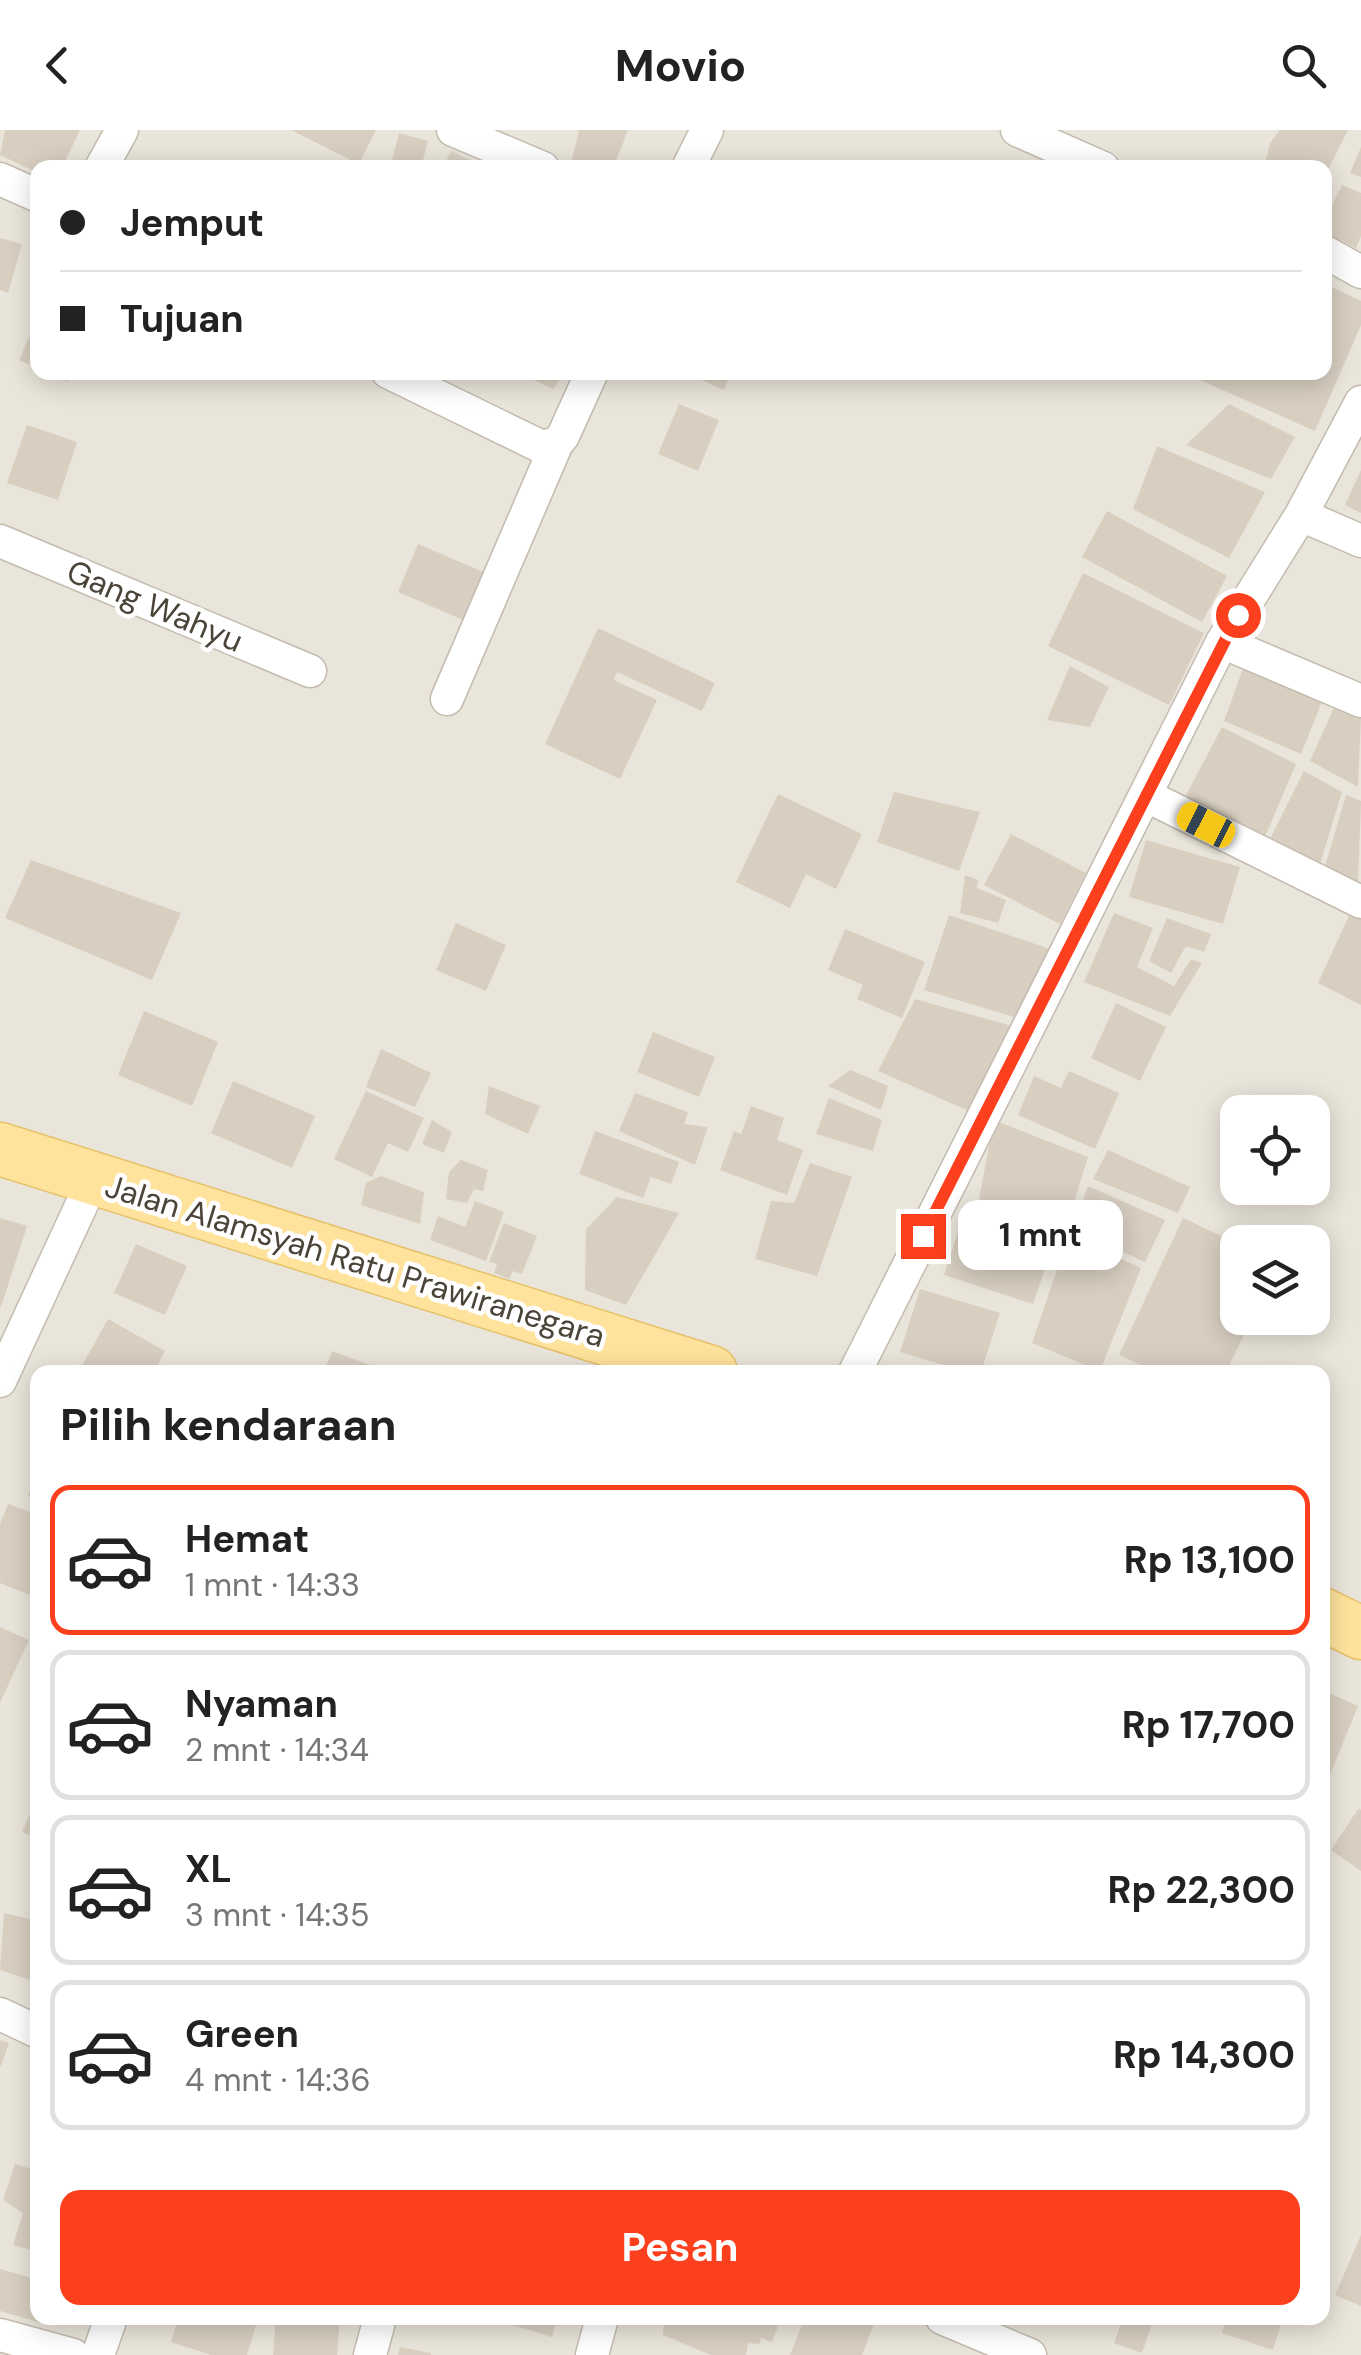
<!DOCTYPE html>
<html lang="id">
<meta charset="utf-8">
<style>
body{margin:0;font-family:"DM Sans",sans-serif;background:#f2f2f2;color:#222;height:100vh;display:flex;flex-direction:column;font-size:38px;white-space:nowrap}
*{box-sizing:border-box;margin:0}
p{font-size:32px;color:#767676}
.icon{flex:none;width:55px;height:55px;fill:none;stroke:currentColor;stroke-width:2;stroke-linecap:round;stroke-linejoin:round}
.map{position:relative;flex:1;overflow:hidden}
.drawer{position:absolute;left:30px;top:1235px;width:1300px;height:960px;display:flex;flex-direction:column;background:#fff;border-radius:20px;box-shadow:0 5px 25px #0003}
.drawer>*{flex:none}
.guide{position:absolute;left:30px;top:30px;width:1302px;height:220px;border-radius:20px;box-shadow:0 5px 25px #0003;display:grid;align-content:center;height:220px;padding:0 30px;background:#fff}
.tools{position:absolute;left:1220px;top:965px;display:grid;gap:20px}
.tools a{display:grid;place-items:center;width:110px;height:110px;border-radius:20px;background:#fff;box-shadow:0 5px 25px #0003;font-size:50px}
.end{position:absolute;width:45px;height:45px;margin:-22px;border:12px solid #fc3f1d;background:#fff;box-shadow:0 0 0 5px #fff}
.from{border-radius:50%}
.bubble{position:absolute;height:70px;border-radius:20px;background:#fff;box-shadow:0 5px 25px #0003;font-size:32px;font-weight:700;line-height:70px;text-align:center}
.car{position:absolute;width:30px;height:60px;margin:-30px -15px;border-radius:12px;box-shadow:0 0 8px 2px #0007;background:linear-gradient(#f5c518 24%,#345 0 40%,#f5c518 0 76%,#345 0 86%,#f5c518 0)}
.guide b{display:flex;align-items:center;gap:35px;height:95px;font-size:38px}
.guide b+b{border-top:2px solid #e0e0e0}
.guide i{width:25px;height:25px;background:#222}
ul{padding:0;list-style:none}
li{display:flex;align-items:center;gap:30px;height:150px;margin:0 20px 15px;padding:0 10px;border:5px solid #e0e0e0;border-radius:20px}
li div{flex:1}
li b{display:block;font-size:38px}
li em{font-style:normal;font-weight:700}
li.on{border-color:#fc3f1d}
li>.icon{width:90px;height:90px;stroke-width:1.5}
h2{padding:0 30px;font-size:45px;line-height:120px}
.action{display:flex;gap:20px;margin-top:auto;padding:20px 30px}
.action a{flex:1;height:115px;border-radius:20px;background:#fc3f1d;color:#fff;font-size:40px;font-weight:700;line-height:115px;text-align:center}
header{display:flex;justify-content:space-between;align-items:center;height:130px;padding:0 30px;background:#fff;font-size:45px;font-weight:700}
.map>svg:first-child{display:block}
</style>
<header><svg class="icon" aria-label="back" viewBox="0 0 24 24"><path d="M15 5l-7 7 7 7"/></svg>Movio<svg class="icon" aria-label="search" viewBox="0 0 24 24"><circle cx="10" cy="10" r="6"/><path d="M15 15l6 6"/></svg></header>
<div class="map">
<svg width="1361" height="2225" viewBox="0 0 1361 2225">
<rect width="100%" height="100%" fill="#f6f3ec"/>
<path fill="#eae5da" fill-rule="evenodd" d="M0,0H1361V2225H0ZM38,38H1325V242H38ZM1238,982H1312V1058H1238ZM1238,1112H1312V1188H1238ZM38,1242H1322V2188H38Z"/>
<path fill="#d8cfc1" d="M5,0H80L62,38H38V43L0,25Z
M291,0H376L359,34Z
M579,0H628L613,38L571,33Z
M1280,0H1348L1325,46V38H1264L1270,13Z
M399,3L428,11L421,38H390Z
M1361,17V47L1350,43Z
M451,21L486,38H443Z
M1342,55L1361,63V106L1356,118L1325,103V90Z
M0,108L22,114L8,163L0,160Z
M1325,154L1361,171V195L1315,301L1198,249L1200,242H1325Z
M38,188V238L19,230Z
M47,242H72L68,252Z
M515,242H563L554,259Z
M683,242H732L724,260Z
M679,274L719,290L698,341L658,324Z
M1229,274L1295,307L1271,349L1186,315Z
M27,295L77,312L58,370L7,353Z
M1157,316L1265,362L1229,428L1133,379Z
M1361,340V383L1345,375Z
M1107,381L1227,446L1202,492L1082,427Z
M418,414L488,444L468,492L398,462Z
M1083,443L1204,503L1169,575L1048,516Z
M598,498L715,553L702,581L617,542L614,550L657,570L620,649L545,614Z
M1245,533L1324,567L1301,624L1224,591Z
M1070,536L1109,557L1090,597L1047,590Z
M1336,573L1361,585L1358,657L1310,631Z
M1222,597L1296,634L1264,709L1183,671Z
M1304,641L1342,662L1320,734L1269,711Z
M894,662L980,682L959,741L877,712Z
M778,664L862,704L836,759L806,744L790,778L736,752Z
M1346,665L1361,671L1358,752L1325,736Z
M1011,704L1086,743L1060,794L984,755Z
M1146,710L1240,737L1223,794L1129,767Z
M31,730L181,783L152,850L5,788Z
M965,745L978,750L977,758L1006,770L998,793L960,783Z
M1354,775L1361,779V875L1318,853Z
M1114,783L1153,798L1137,837L1174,856L1191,829L1202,833L1170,886L1084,852Z
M949,785L1056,821L1024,890L924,860Z
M1167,788L1211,804L1204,822L1186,816L1171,843L1149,831Z
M456,793L506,815L486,861L436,840Z
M845,799L925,832L902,888L857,869L863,855L828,840Z
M915,869L1012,896L971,982L878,941Z
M1116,873L1166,897L1140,951L1091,928Z
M144,881L218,912L192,976L118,945Z
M653,902L715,927L699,967L637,942Z
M381,919L431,943L415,977L366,957Z
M850,940L888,956L881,980L828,956Z
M1069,941L1119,963L1095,1019L1018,985L1034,946L1061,958Z
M233,951L315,986L292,1038L211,1003Z
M489,956L540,976L528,1004L485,984Z
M366,961L424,988L408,1022L388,1013L372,1047L334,1029Z
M635,963L688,982L684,994L708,997L695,1035L619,1001Z
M829,968L882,990L873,1021L816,1004Z
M751,976L784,988L777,1010L803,1020L787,1065L720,1040L734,1001L741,1004Z
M432,990L452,1002L444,1023L422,1014Z
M994,990L1088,1027L1066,1098L979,1069Z
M595,1001L679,1032L671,1054L651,1047L643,1068L579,1044Z
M1108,1020L1190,1057L1178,1083L1093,1049Z
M461,1030L488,1040L483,1061L474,1059L467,1073L446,1069L449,1042Z
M810,1033L852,1047L817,1146L755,1129L771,1071L794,1073Z
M381,1046L424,1062L420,1094L361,1075L366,1053Z
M1088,1056L1165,1090L1145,1132L1073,1099Z
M617,1067L679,1083L626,1175L585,1160L586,1099Z
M475,1071L504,1082L486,1131L430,1110L438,1086L465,1097Z
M964,1083L1054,1112L1033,1174L944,1145Z
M0,1088L27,1096L1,1177H0Z
M1183,1088L1238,1114V1188H1252L1226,1242H1156L1119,1225Z
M504,1093L537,1106L522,1144L513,1141L509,1149L494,1143L497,1134L489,1132Z
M1069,1105L1141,1138L1100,1241L1032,1213Z
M136,1114L187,1136L165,1185L114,1163Z
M920,1159L1000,1183L981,1242H967L900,1222Z
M108,1189L165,1221L154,1242L79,1241Z
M332,1221L390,1242H324Z
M38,1342V1369L28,1365Z
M8,1374L38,1385V1468L0,1453V1394Z
M0,1497L29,1510L0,1573Z
M1322,1560L1358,1576L1323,1662H1322Z
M38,1666V1709L22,1702Z
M1358,1679L1361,1680V1741L1331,1720Z
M4,1783L38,1791L33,1851L0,1840Z
M0,1910L9,1913L1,1936H0Z
M15,2034L38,2041V2122L13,2115L23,2083L3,2070Z
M1361,2105V2176L1335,2165Z
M0,2139L38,2150L41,2193L0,2181Z
M178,2188H258L247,2225H211L171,2212Z
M276,2188H340L337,2225H273Z
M514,2188H558L552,2207L512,2195Z
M664,2188H781L772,2212L761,2208L760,2214L748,2213L746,2225H711L663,2205Z
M805,2188H867L875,2191L862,2225H790Z
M1123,2188H1154L1142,2223L1114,2213Z
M1227,2188H1283L1273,2220L1222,2203Z
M400,2217L431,2223V2225H398Z"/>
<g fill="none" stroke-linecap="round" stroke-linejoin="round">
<g stroke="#c2bbae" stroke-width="35">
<path id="street" d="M453,0L543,38
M1017,0L1103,38
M101,38L122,0
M688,38L707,0
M0,49L38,66
M1325,122L1361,142
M388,242L542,317L557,313L563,306L592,242
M1301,385L1361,411
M0,411L310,541
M1222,512L1361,571
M447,569L557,313
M1145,665L1361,772
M855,1242L1222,512L1301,385L1361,272
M0,1251L93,1050
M0,1884L38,1902
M942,2188L1030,2225
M0,2205L73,2225
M98,2225L111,2188
M370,2225L380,2188
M592,2225L602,2188"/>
</g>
<g stroke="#e6c16a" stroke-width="55">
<path id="primary" d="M0,1019L711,1242
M1322,1484L1361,1503"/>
</g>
<use href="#street" stroke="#fff" stroke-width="32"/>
<use href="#primary" stroke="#ffe39c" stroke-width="52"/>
</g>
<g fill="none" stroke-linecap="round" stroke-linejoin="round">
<path stroke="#fc3f1d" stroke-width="12" d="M923,1106L1238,485"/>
</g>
<g text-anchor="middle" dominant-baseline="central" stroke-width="9" stroke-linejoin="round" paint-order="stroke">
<g font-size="32" fill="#4b4439" stroke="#fff">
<text transform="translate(155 476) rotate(23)">Gang Wahyu</text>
<text transform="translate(355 1131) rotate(17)">Jalan Alamsyah Ratu Prawiranegara</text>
</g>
</g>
</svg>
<div class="tools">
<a><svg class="icon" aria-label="locate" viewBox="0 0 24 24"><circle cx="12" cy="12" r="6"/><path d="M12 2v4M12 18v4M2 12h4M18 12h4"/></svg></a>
<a><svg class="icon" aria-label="layers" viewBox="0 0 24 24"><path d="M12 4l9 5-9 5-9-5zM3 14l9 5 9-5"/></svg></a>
</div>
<i class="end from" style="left:1238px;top:485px"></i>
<i class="end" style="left:923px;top:1106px"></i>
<div class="bubble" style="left:958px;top:1070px;width:165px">1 mnt</div>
<i class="car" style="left:1206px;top:695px;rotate:297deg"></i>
<div class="guide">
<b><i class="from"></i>Jemput</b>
<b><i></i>Tujuan</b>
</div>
<section class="drawer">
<h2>Pilih kendaraan</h2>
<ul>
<li class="on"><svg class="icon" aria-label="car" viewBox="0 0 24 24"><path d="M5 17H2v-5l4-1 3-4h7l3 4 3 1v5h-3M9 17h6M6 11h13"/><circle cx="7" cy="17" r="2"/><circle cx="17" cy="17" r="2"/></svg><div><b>Hemat</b><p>1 mnt · 14:33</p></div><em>Rp 13,100</em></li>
<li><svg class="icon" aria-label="car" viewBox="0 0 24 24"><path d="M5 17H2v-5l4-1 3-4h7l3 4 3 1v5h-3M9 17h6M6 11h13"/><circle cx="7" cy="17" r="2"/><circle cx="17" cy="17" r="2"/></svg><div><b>Nyaman</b><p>2 mnt · 14:34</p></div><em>Rp 17,700</em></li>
<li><svg class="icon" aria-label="car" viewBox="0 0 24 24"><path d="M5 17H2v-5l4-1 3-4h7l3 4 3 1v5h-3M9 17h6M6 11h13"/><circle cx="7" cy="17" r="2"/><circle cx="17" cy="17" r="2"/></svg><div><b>XL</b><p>3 mnt · 14:35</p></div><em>Rp 22,300</em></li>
<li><svg class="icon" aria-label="car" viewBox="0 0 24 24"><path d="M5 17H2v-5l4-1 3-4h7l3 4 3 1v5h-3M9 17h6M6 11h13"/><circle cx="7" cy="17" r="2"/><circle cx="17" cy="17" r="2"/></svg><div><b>Green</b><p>4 mnt · 14:36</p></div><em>Rp 14,300</em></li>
</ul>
<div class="action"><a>Pesan</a></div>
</section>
</div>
